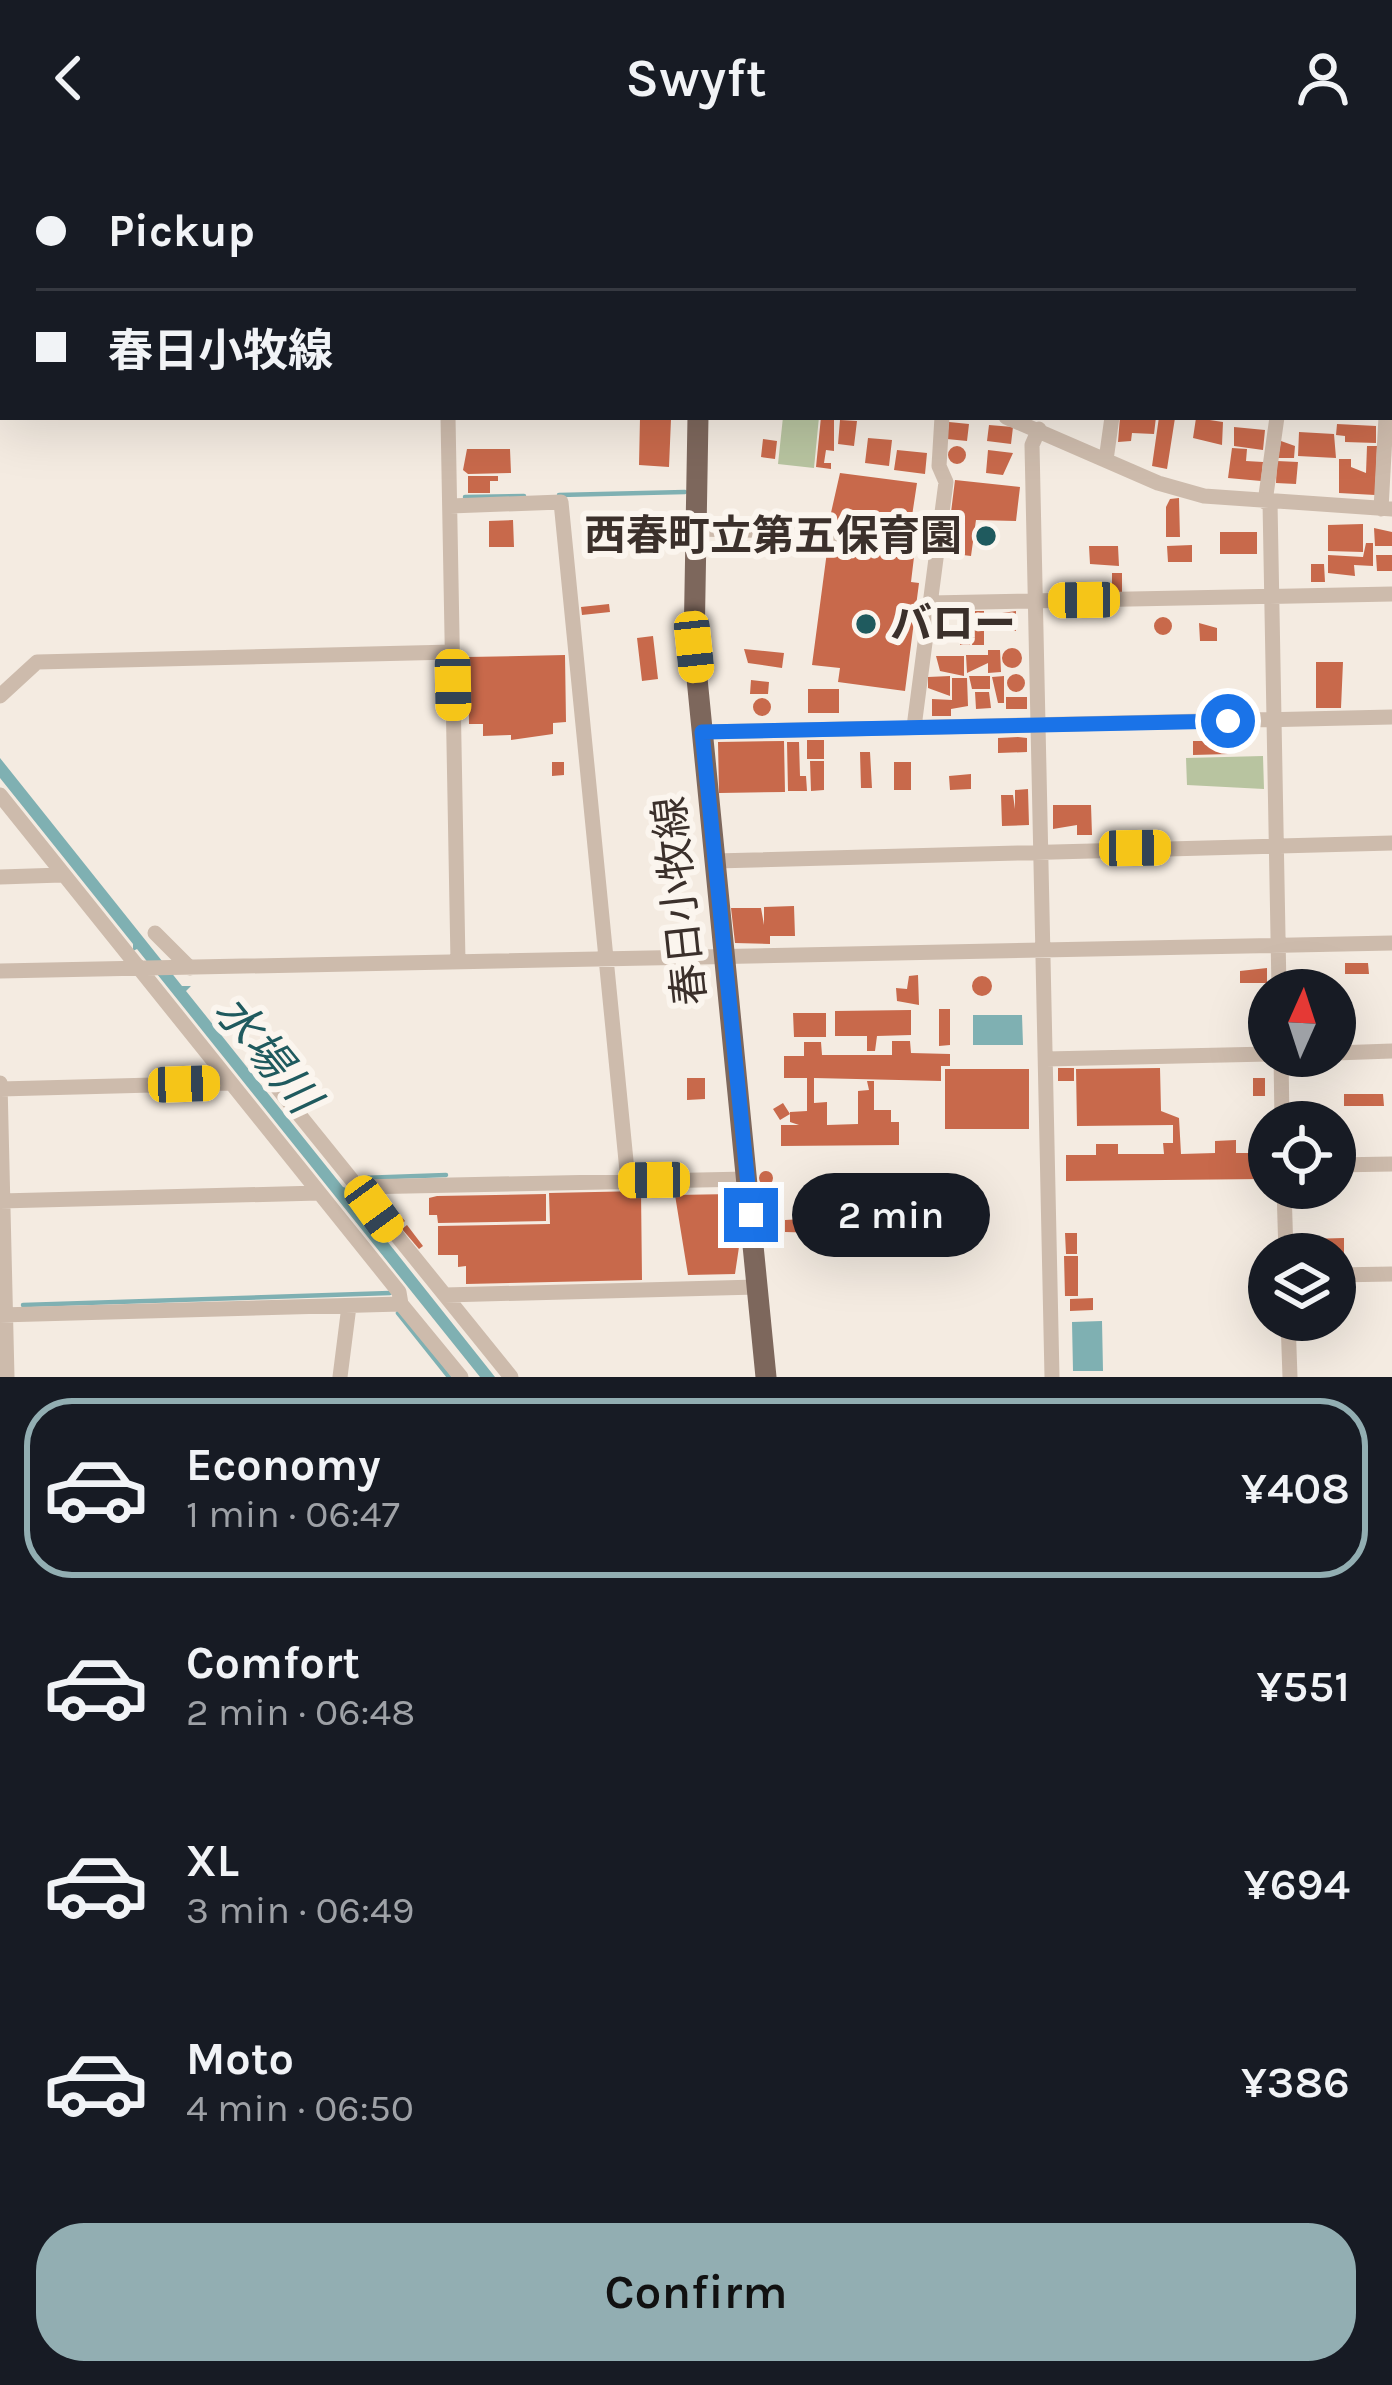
<!DOCTYPE html>
<meta charset="utf-8">
<style>
body{margin:0;font-family:Karla,"Noto Sans JP",sans-serif;background:#242831;color:#f1f3f6;height:100vh;display:flex;flex-direction:column;font-size:45px;white-space:nowrap}
*{box-sizing:border-box;margin:0}
p{font-size:39px;color:#9ea1a6}
.icon{flex:none;width:66px;height:66px;fill:none;stroke:currentColor;stroke-width:2;stroke-linecap:round;stroke-linejoin:round}
.map{position:relative;height:1221px;overflow:hidden}
.drawer{display:flex;flex-direction:column;background:#171b24;flex:1}
.drawer>*{flex:none}
.hud{position:absolute;left:0px;top:0px;width:1392px;height:264px;box-shadow:0 12px 48px #0002;display:grid;align-content:center;height:264px;padding:0 36px;background:#171b24}
.needle{width:78px;rotate:3deg}
.controls{position:absolute;left:1248px;top:813px;display:grid;gap:24px}
.controls a{display:grid;place-items:center;width:108px;height:108px;border-radius:50%;background:#171b24;box-shadow:0 12px 48px #0002;font-size:60px}
.end{position:absolute;width:54px;height:54px;margin:-27px;border:15px solid #1a73e8;background:#fff;box-shadow:0 0 0 6px #fff}
.from{border-radius:50%}
.bubble{position:absolute;height:84px;border-radius:42px;background:#171b24;box-shadow:0 12px 48px #0002;font-size:39px;font-weight:600;line-height:84px;text-align:center}
.car{position:absolute;width:36px;height:72px;margin:-36px -18px;border-radius:15px;box-shadow:0 0 9px 3px #0007;background:linear-gradient(#f5c518 24%,#345 0 40%,#f5c518 0 76%,#345 0 86%,#f5c518 0)}
.hud b{display:flex;align-items:center;gap:42px;height:114px;font-size:45px}
.hud b+b{border-top:3px solid #363941}
.hud i{width:30px;height:30px;background:#f1f3f6}
ul{padding:21px 0 0;list-style:none}
li{display:flex;align-items:center;gap:36px;height:180px;margin:0 24px 18px;padding:0 12px;border:6px solid transparent;border-radius:48px}
li div{flex:1}
li b{display:block;font-size:45px}
li em{font-style:normal;font-weight:600}
li.on{border-color:#92aeb2}
li>.icon{width:108px;height:108px;stroke-width:1.5}
.button{display:flex;gap:24px;margin-top:auto;padding:24px 36px}
.button a{flex:1;height:138px;border-radius:48px;background:#92aeb2;color:#111;font-size:48px;font-weight:600;line-height:138px;text-align:center}
header{display:flex;justify-content:space-between;align-items:center;height:156px;padding:0 36px;background:#171b24;font-size:54px;font-weight:600}
.map>svg:first-child{display:block}
</style>
<header><svg class="icon" aria-label="back" viewBox="0 0 24 24"><path d="M15 5l-7 7 7 7"/></svg>Swyft<svg class="icon" aria-label="person" viewBox="0 0 24 24"><circle cx="12" cy="8" r="4"/><path d="M4 21q1-7 8-7t8 7"/></svg></header>
<div class="map">
<svg width="1392" height="1221" viewBox="0 0 1392 1221">
<rect width="100%" height="100%" fill="#f4ebe1"/>
<path fill="#b8c4a0" d="M783,261H819L814,312L778,308Z
M1263,600L1264,633L1187,629L1186,602Z"/>
<path fill="#7fb0b2" d="M0,602L182,830H191L186,835L343,1031L350,1033L348,1036L495,1221H480L137,793L133,795V788L0,622Z
M973,859H1022L1023,889H973Z
M1102,1165L1103,1215H1073L1072,1166Z"/>
<g fill="none" stroke-linecap="round" stroke-linejoin="round">
<path stroke="#7fb0b2" stroke-width="4.5" d="M559,339L685,336
M465,341L524,340
M361,1022L446,1019
M23,1149L390,1137
M398,1157L449,1221"/>
</g>
<path fill="#c8694b" d="M821,261H834V295L826,294L824,307H831V313L816,311Z
M1120,261H1156L1154,278L1132,277L1131,285L1118,286Z
M1159,261L1175,262L1167,313L1152,310Z
M640,262L671,263L669,311L639,309Z
M1196,262L1223,266L1222,289L1193,282Z
M840,264L857,265L854,290L838,288Z
M949,266L969,268L967,285L947,283Z
M1337,268L1376,270V287L1345,286V280L1336,279Z
M989,269L1013,271L1011,288L987,285Z
M1234,271L1265,274L1263,294L1234,290Z
M1299,276L1334,278L1336,302L1298,300Z
M868,282L892,284L889,310L865,307Z
M763,283L777,285L775,303L761,301Z
M1281,285L1295,290L1294,302H1278Z
M1367,290H1377L1375,339L1339,337V303H1351V311L1366,317Z
M948 299a9 9 0 1 1 18 0a9 9 0 1 1-18 0Z
M1232,292L1247,293L1246,305L1263,306L1261,325L1228,322Z
M467,293H510L511,317L468,318L463,314Z
M897,294L927,297L925,318L894,314Z
M988,294L1013,297L1003,319L986,317Z
M1277,305L1298,306L1296,328L1276,327Z
M840,317L917,327L912,360L901,358L898,379L828,370Z
M468,320H498V325H490V337H468Z
M955,324L1020,331L1016,365L976,364L971,400L946,397Z
M1179,342L1180,381H1166V351L1170,343Z
M513,364L514,391H489V365Z
M1363,368V396L1328,395V369Z
M1374,372L1392,376V390H1375Z
M1220,376H1257V398H1220Z
M1366,387H1373V410L1354,409L1355,420L1328,417V399L1363,401Z
M828,388L914,401L911,426L919,427L905,535L838,526L840,512L812,509Z
M1192,389V406H1168L1167,390Z
M1089,390H1118L1119,410L1090,408Z
M1376,399H1392V415H1377Z
M1311,408H1324L1325,426H1311Z
M1112,417H1122V436H1112Z
M609,448L610,456L582,459L581,451Z
M975,455H984V489H972Z
M1016,455V475H988V459Z
M1154 470a9 9 0 1 1 18 0a9 9 0 1 1-18 0Z
M960,467L970,470V489H960Z
M1199,467L1217,472V485H1200Z
M653,480L658,523L642,525L637,482Z
M1002 502a10 10 0 1 1 20 0a10 10 0 1 1-20 0Z
M744,493L784,497L782,512L748,507Z
M988,494H1000L1001,516L988,517V507L967,517L966,499H988Z
M565,499L566,566L553,567V578L511,584V579L483,580V568H469L468,501Z
M936,500H964V520L940,515Z
M1316,506H1343L1341,552H1316Z
M1007 527a9 9 0 1 1 18 0a9 9 0 1 1-18 0Z
M950,520V540L928,532V521Z
M969,520H990V533H972Z
M1004,520V547H998L992,521Z
M952,522H967L968,550L951,553V560H932V543L952,544Z
M751,524L769,526L768,538H750Z
M808,533H839V557H808Z
M975,536H989L991,552L976,553Z
M1006,541H1027V553H1006Z
M753 551a9 9 0 1 1 18 0a9 9 0 1 1-18 0Z
M1202,578L1231,579L1229,598L1193,599V585H1202Z
M1018,581L1027,582V596L998,597V582Z
M807,584H824V603H807Z
M784,585L785,636L719,637L718,586Z
M787,586H799L800,620H806L807,635H788Z
M860,596H870L872,632H861Z
M810,605H824V634L811,635Z
M552,606H564V619L552,620Z
M894,606H911V634H894Z
M971,618V633L950,634L949,620Z
M1028,633L1029,669L1002,670L1001,639H1013L1015,653V634Z
M1053,649H1091L1092,679H1077V669L1053,673Z
M794,750L795,780H770V788L735,787L731,752H761L764,769V751Z
M1345,807H1368L1369,818H1345Z
M1267,812V827H1240V815Z
M918,819L919,849L897,845L896,832L907,833L909,820Z
M972 830a10 10 0 1 1 20 0a10 10 0 1 1-20 0Z
M939,853H950V889L939,890Z
M911,854V879L877,880L875,895H867V880H835V855Z
M793,857H826V881H794Z
M892,885H910L911,897L950,898V910H941V925L814,922V947L827,946V969L858,968V935L869,934L867,925H874V954H891V966H899V989L781,990V969H799L790,966V956L807,955V922H784V900H804V886H821L822,899H892Z
M1058,912H1074V925H1058Z
M1160,912L1161,955L1179,962L1181,998L1215,997V985L1236,984V997H1264V1023L1066,1025V999H1096V988H1118V998H1164L1163,987H1173V969L1077,970L1076,913Z
M945,913H1029V973H945Z
M687,922H705V943L687,944Z
M1253,922H1265V940H1253Z
M1344,938H1383L1384,950H1344Z
M783,947L790,958L780,964L773,953Z
M759 1022a7 7 0 1 1 14 0a7 7 0 1 1-14 0Z
M773,1031L777,1079L769,1080L763,1032Z
M641,1035L642,1124L466,1128V1110L458,1111V1099H438V1070L550,1068L549,1037Z
M546,1038V1065L438,1067L437,1059H429V1042L437,1040Z
M733,1038L734,1091H739L735,1118L688,1119L675,1039Z
M383,1039L405,1065L400,1069L378,1043Z
M821,1062V1077L785,1076V1064Z
M407,1069L423,1090L419,1093L402,1073Z
M1065,1077H1077V1098H1066Z
M1344,1082V1102L1309,1098L1308,1083Z
M1064,1100H1078V1140H1065Z
M1093,1142V1154L1070,1155V1143Z"/>
<g fill="none" stroke-linecap="round" stroke-linejoin="round">
<path stroke="#cdbbac" stroke-width="15" d="M180,3V0
M454,3V0
M814,3V0
M941,3H964
M1057,3L1058,0
M1157,3L1158,0
M1329,3V0
M1389,66L1392,67
M0,193L3,194
M1389,206H1392
M448,261L458,806
M1006,261L1158,327L1204,340L1392,353
M1039,273L1032,289L1052,1221
M1106,304L1112,261
M1265,346L1277,261
M1270,346L1279,834
M450,350L561,346L628,1025
M1381,353L1386,261
M695,373L790,375L937,394
M930,447L1392,438
M0,540L37,506L453,496
M914,571L946,326L939,310L942,261
M702,576L1392,561
M0,639L399,1136L401,1148L461,1221
M715,705L1392,687
M0,721L62,719
M155,777L190,812
M0,815L1392,787
M1335,897L1392,895
M1281,900L1282,966
M1046,903L1269,898
M0,927L7,1221
M276,930L511,1221
M0,933L230,927
M1335,1009L1392,1008
M358,1031L747,1023
M1284,1032L1286,1098
M0,1045L319,1037
M1335,1119L1392,1118
M445,1139L757,1131
M0,1159L401,1148
M1288,1164L1290,1221
M340,1221L349,1150"/>
<path stroke="#7d675c" stroke-width="21" d="M708,3V0
M698,261L694,492L766,1221"/>
</g>
<g fill="none" stroke-linecap="round" stroke-linejoin="round">
<path stroke="#1a73e8" stroke-width="15" d="M751,1059L702,576L1228,565"/>
</g>
<g fill="#1f5a5e" stroke="#fbf5ee" stroke-width="4.5">
<circle cx="986" cy="380" r="12"/>
<circle cx="866" cy="468" r="12"/>
</g>
<g text-anchor="middle" dominant-baseline="central" stroke-width="12" stroke-linejoin="round" paint-order="stroke">
<g font-size="42" font-weight="bold" fill="#3b302b" stroke="#fbf5ee" text-anchor="end">
<text x="962" y="380">西春町立第五保育園</text>
<text x="890" y="468" text-anchor="start">バロー</text>
</g>
<g font-size="42" fill="#3b302b" stroke="#fbf5ee">
<text transform="translate(680 745) rotate(-96)">春日小牧線</text>
</g>
<g font-size="45" font-style="italic" fill="#1f5a5e" stroke="#fbf5ee">
<text transform="translate(267 898) rotate(51)">水場川</text>
</g>
</g>
</svg>
<div class="controls">
<a><svg class="needle" viewBox="-14 -14 28 28"><path d="M0-13l5 13h-10z" fill="#e53935"/><path d="M0 13l5-13h-10z" fill="#9ea1a6"/></svg></a>
<a><svg class="icon" aria-label="locate" viewBox="0 0 24 24"><circle cx="12" cy="12" r="6"/><path d="M12 2v4M12 18v4M2 12h4M18 12h4"/></svg></a>
<a><svg class="icon" aria-label="layers" viewBox="0 0 24 24"><path d="M12 4l9 5-9 5-9-5zM3 14l9 5 9-5"/></svg></a>
</div>
<i class="end from" style="left:1228px;top:565px"></i>
<i class="end" style="left:751px;top:1059px"></i>
<div class="bubble" style="left:792px;top:1017px;width:198px">2 min</div>
<i class="car" style="left:1084px;top:444px;rotate:269deg"></i>
<i class="car" style="left:694px;top:491px;rotate:174deg"></i>
<i class="car" style="left:453px;top:529px;rotate:179deg"></i>
<i class="car" style="left:1135px;top:692px;rotate:89deg"></i>
<i class="car" style="left:184px;top:928px;rotate:88deg"></i>
<i class="car" style="left:654px;top:1024px;rotate:269deg"></i>
<i class="car" style="left:374px;top:1053px;rotate:144deg"></i>
<div class="hud">
<b><i class="from"></i>Pickup</b>
<b><i></i>春日小牧線</b>
</div>
</div>
<section class="drawer">
<ul>
<li class="on"><svg class="icon" aria-label="car" viewBox="0 0 24 24"><path d="M5 17H2v-5l4-1 3-4h7l3 4 3 1v5h-3M9 17h6M6 11h13"/><circle cx="7" cy="17" r="2"/><circle cx="17" cy="17" r="2"/></svg><div><b>Economy</b><p>1 min · 06:47</p></div><em>¥408</em></li>
<li><svg class="icon" aria-label="car" viewBox="0 0 24 24"><path d="M5 17H2v-5l4-1 3-4h7l3 4 3 1v5h-3M9 17h6M6 11h13"/><circle cx="7" cy="17" r="2"/><circle cx="17" cy="17" r="2"/></svg><div><b>Comfort</b><p>2 min · 06:48</p></div><em>¥551</em></li>
<li><svg class="icon" aria-label="car" viewBox="0 0 24 24"><path d="M5 17H2v-5l4-1 3-4h7l3 4 3 1v5h-3M9 17h6M6 11h13"/><circle cx="7" cy="17" r="2"/><circle cx="17" cy="17" r="2"/></svg><div><b>XL</b><p>3 min · 06:49</p></div><em>¥694</em></li>
<li><svg class="icon" aria-label="car" viewBox="0 0 24 24"><path d="M5 17H2v-5l4-1 3-4h7l3 4 3 1v5h-3M9 17h6M6 11h13"/><circle cx="7" cy="17" r="2"/><circle cx="17" cy="17" r="2"/></svg><div><b>Moto</b><p>4 min · 06:50</p></div><em>¥386</em></li>
</ul>
<div class="button"><a>Confirm</a></div>
</section>
